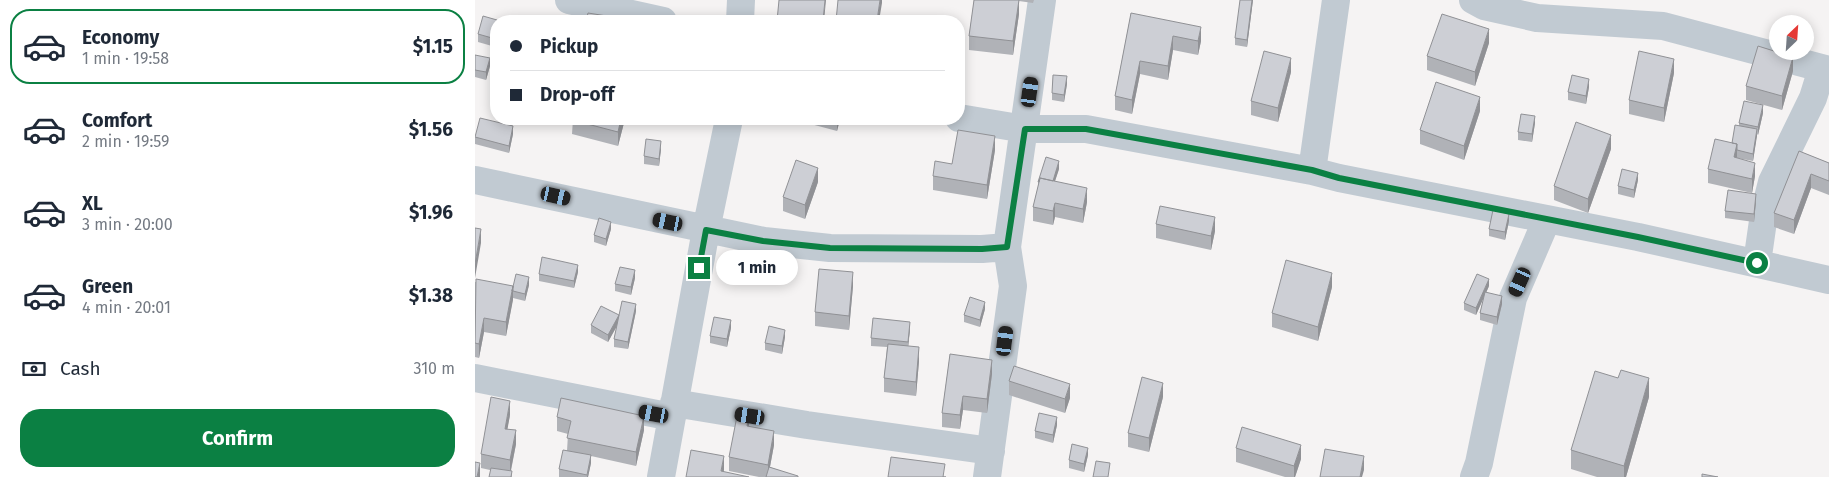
<!DOCTYPE html>
<meta charset="utf-8">
<style>
body{margin:0;font-family:"Fira Sans",sans-serif;background:#f2f2f3;color:#1f2937;height:100vh;display:flex;flex-direction:column;font-size:19px;white-space:nowrap}
*{box-sizing:border-box;margin:0}
p{font-size:16px;color:#747a83}
.icon{flex:none;width:28px;height:28px;fill:none;stroke:currentColor;stroke-width:2;stroke-linecap:round;stroke-linejoin:round}
.map{position:relative;flex:1;overflow:hidden}
.side{display:flex;flex-direction:column;background:#fff;width:475px}
.side>*{flex:none}
.banner{position:absolute;left:15px;top:15px;width:475px;height:110px;border-radius:20px;box-shadow:0 2px 12px #0003;display:grid;align-content:center;height:110px;padding:0 20px;background:#fff}
.needle{width:32px;rotate:25deg}
.fabs{position:absolute;left:1294px;top:15px;display:grid;gap:10px}
.fabs a{display:grid;place-items:center;width:45px;height:45px;border-radius:50%;background:#fff;box-shadow:0 2px 12px #0003;font-size:25px}
.end{position:absolute;width:22px;height:22px;margin:-11px;border:6px solid #0b8043;background:#fff;box-shadow:0 0 0 2px #fff}
.from{border-radius:50%}
.bubble{position:absolute;height:35px;border-radius:18px;background:#fff;box-shadow:0 2px 12px #0003;font-size:16px;font-weight:700;line-height:35px;text-align:center}
.car{position:absolute;width:15px;height:30px;margin:-15px -8px;border-radius:6px;box-shadow:0 0 4px 1px #0007;background:linear-gradient(#222 24%,#8ab4d8 0 40%,#222 0 76%,#8ab4d8 0 86%,#222 0)}
.banner b{display:flex;align-items:center;gap:18px;height:48px;font-size:19px}
.banner b+b{border-top:1px solid #e0e1e3}
.banner i{width:12px;height:12px;background:#1f2937}
ul{padding:9px 0 0;list-style:none}
li{display:flex;align-items:center;gap:15px;height:75px;margin:0 10px 8px;padding:0 10px;border:2px solid transparent;border-radius:20px}
li div{flex:1}
li b{display:block;font-size:19px}
li em{font-style:normal;font-weight:700}
li.current{border-color:#0b8043}
li>.icon{width:45px;height:45px;stroke-width:1.5}
.pay{display:flex;align-items:center;gap:12px;height:55px;padding:0 20px;font-size:19px}
.pay p{margin-inline-start:auto}
.button{display:flex;gap:10px;margin-top:auto;padding:10px 20px}
.button a{flex:1;height:58px;border-radius:20px;background:#0b8043;color:#fff;font-size:20px;font-weight:700;line-height:58px;text-align:center}
main{display:flex;flex:1;min-height:0}
.map>svg:first-child{display:block}
</style>
<main>
<section class="side">
<ul>
<li class="current"><svg class="icon" aria-label="car" viewBox="0 0 24 24"><path d="M5 17H2v-5l4-1 3-4h7l3 4 3 1v5h-3M9 17h6M6 11h13"/><circle cx="7" cy="17" r="2"/><circle cx="17" cy="17" r="2"/></svg><div><b>Economy</b><p>1 min · 19:58</p></div><em>$1.15</em></li>
<li><svg class="icon" aria-label="car" viewBox="0 0 24 24"><path d="M5 17H2v-5l4-1 3-4h7l3 4 3 1v5h-3M9 17h6M6 11h13"/><circle cx="7" cy="17" r="2"/><circle cx="17" cy="17" r="2"/></svg><div><b>Comfort</b><p>2 min · 19:59</p></div><em>$1.56</em></li>
<li><svg class="icon" aria-label="car" viewBox="0 0 24 24"><path d="M5 17H2v-5l4-1 3-4h7l3 4 3 1v5h-3M9 17h6M6 11h13"/><circle cx="7" cy="17" r="2"/><circle cx="17" cy="17" r="2"/></svg><div><b>XL</b><p>3 min · 20:00</p></div><em>$1.96</em></li>
<li><svg class="icon" aria-label="car" viewBox="0 0 24 24"><path d="M5 17H2v-5l4-1 3-4h7l3 4 3 1v5h-3M9 17h6M6 11h13"/><circle cx="7" cy="17" r="2"/><circle cx="17" cy="17" r="2"/></svg><div><b>Green</b><p>4 min · 20:01</p></div><em>$1.38</em></li>
</ul>
<div class="pay"><svg class="icon" aria-label="cash" viewBox="0 0 24 24"><path d="M3 7h18v10H3z"/><circle cx="12" cy="12" r="2"/></svg>Cash<p>310 m</p></div>
<div class="button"><a>Confirm</a></div>
</section>
<div class="map">
<svg width="1354" height="477" viewBox="0 0 1354 477">
<rect width="100%" height="100%" fill="#f5f3f3"/>
<g fill="none" stroke-linecap="round" stroke-linejoin="round">
<path stroke="#c1cad2" stroke-width="28" d="M94,0L188,21
M998,0L1009,6L1062,18L1188,26L1354,70
M265,21L266,0
M484,118L550,129H611L837,171L864,178L1163,237L1354,280
M837,171L861,0
M0,180L289,241L355,248L507,249L532,247
M1282,263L1289,214L1297,182L1338,98L1347,69
M0,378L197,417
M199,403L332,425L516,451
M186,477L231,230L254,119
M512,477L538,286L532,247L567,0
M999,477L1004,463L1038,298L1072,219"/>
</g>
<path fill="#b0b2b7" d="M499,0H559L558,3L544,1V14L538,55L494,50V36Z
M778,0L772,47L760,45V38Z
M656,13L726,41L723,55L698,50L693,80L665,74L657,114L640,110V96Z
M22,21L17,46L3,42V34Z
M1014,43L1000,86L952,70V56Z
M0,55L15,66L11,80L0,77Z
M1318,71L1307,110L1271,100V86Z
M816,72L803,122L776,115V101Z
M21,73V95L16,94V86Z
M1199,73L1189,122L1154,114V100Z
M592,84L589,102L577,100V93Z
M1114,87L1111,104L1093,100V92Z
M1005,111L989,160L945,144V130Z
M1288,113L1283,135L1282,134L1278,161L1262,158L1280,176L1277,193L1233,183V169L1257,143L1264,125V123Z
M98,119H150L143,146L97,134Z
M237,119H246L245,121Z
M332,119H365L362,131L332,123Z
M1060,123L1057,142L1043,140V132Z
M38,134L34,153L0,144V137Z
M186,149L184,166L169,164V156Z
M1136,149L1113,213L1079,200V186Z
M520,150L512,199L458,190V176L477,164Z
M1324,151L1354,163V195L1336,188L1319,234L1299,227V213Z
M584,169L580,181L612,202L608,223L580,217L578,225L558,221V207L563,187V182Z
M1163,180L1159,198L1143,194V186Z
M343,182L330,219L308,211V197Z
M1281,201L1279,222L1250,218V211Z
M1034,221L1030,240L1014,236V229Z
M681,224L740,231L736,250L681,238Z
M136,229L131,246L119,242V235Z
M103,272L99,288L64,281V274Z
M160,278L156,295L140,291V284Z
M0,282L38,286L54,285L50,301L38,298L31,336L9,332L4,358L0,357Z
M378,286L374,330L340,326V312Z
M1014,286L1011,293L1027,304L1022,325L1005,320V313L1009,296L1001,315L989,310V303Z
M857,287L843,341L797,327V313Z
M510,309L505,327L489,322V315Z
M161,311L153,349L139,347V339L142,326L133,342L116,333V325L144,315Z
M256,328L252,347L235,343V336Z
M435,329L433,346L444,361L441,396L409,392V378L412,347L396,346V338Z
M310,337L307,354L290,350V343Z
M475,354L517,374L512,413L488,410L485,429L467,427V413Z
M534,381L595,398L590,413L534,395Z
M688,397L674,452L653,447V433Z
M1174,397L1151,477H1122L1096,469V450Z
M35,415L32,429L41,444L36,471L37,477L15,470L6,468V454Z
M82,417L169,430L161,466L116,456V463L113,477H84V469L92,451L93,434L82,431Z
M582,425L578,443L560,438V431Z
M274,426L299,445L295,467L323,477H284L254,471V457Z
M761,448L826,459L820,477H810L761,462Z
M613,455L609,472L594,468V460Z"/>
<path fill="#909195" d="M350,0H351L349,21H348Z
M405,0H407V3L404,21H402Z
M544,0V14L538,55V41Z
M777,0H778L772,47V40Z
M21,23V30L17,46V38Z
M726,27V41L723,55V41Z
M1014,29V43L1000,86V72Z
M698,36V50L693,80V66Z
M1318,57V71L1307,110V96Z
M15,58V66L11,80V72Z
M816,58V72L803,122V108Z
M1199,59V73L1189,122V108Z
M665,61V74L657,114V100Z
M592,76V84L589,102V95Z
M1114,79V87L1111,104V96Z
M1005,97V111L989,160V146Z
M1288,105V113L1283,135V127Z
M1060,116V123L1057,142V134Z
M146,119H150L143,146V132Z
M363,119H365L362,131V123Z
M38,126V134L34,153V146Z
M1282,129V136L1278,161V154Z
M1136,135V149L1113,213V199Z
M520,136V150L512,199V185Z
M186,141V149L184,166V159Z
M1262,144V158L1259,157Z
M584,161V169L576,193V186Z
M1280,163V176L1277,193V179Z
M343,168V182L330,219V205Z
M1163,173V180L1159,198V190Z
M1336,174V188L1319,234V220Z
M612,188V202L608,223V209Z
M1281,194V201L1279,222V214Z
M580,203V217L578,225V211Z
M1034,214V221L1030,240V232Z
M740,217V231L736,250V236Z
M136,222V229L131,246V239Z
M6,229V243L0,278V264Z
M103,265V272L99,288V281Z
M160,270V278L156,295V287Z
M378,272V286L374,330V316Z
M857,273V287L843,341V327Z
M54,277V285L50,301V294Z
M1014,279V286L1001,315V308Z
M38,286V300L31,336V322Z
M1027,296V304L1022,325V317Z
M510,302V309L505,327V320Z
M161,304V311L153,349V342Z
M144,315V322L133,342V335Z
M9,318V332L4,358V344Z
M256,320V328L252,347V339Z
M435,322V329L433,349V342Z
M310,330V337L307,354V346Z
M444,347V361L441,396V382Z
M517,360V374L512,413V399Z
M1174,378V397L1151,477H1149V466Z
M688,383V397L674,452V438Z
M595,384V398L590,413V399Z
M488,396V410L485,429V415Z
M35,401V415L30,443V429Z
M274,414V428L272,426Z
M169,416V430L161,466V452Z
M582,417V425L578,443V435Z
M41,430V444L35,474V460Z
M299,431V445L293,477V465Z
M826,445V459L820,477H819V466Z
M613,448V455L609,472V464Z
M116,455V463L113,477H112Z
M249,456V470L248,477L246,471Z
M889,456V470L887,477H885Z
M5,463V477H2Z"/>
<path fill="#cdcfd5" stroke="#909195" d="M304,0H350L348,21H302Z
M363,0H405L402,21H361Z
M499,0H544L538,41L494,36Z
M765,0H777L772,40L760,38Z
M113,13L138,17V21H111Z
M656,13L726,27L723,41L698,36L693,66L665,61L657,100L640,96Z
M967,14L1014,29L1000,72L952,56Z
M8,16L22,20L17,38L3,34Z
M1283,46L1318,57L1307,96L1271,86Z
M789,51L816,58L803,108L776,101Z
M1164,51L1199,59L1189,108L1154,100Z
M0,55L15,58L11,72L0,70Z
M20,73H21V88L16,86Z
M578,75L592,76L589,95L577,93Z
M1097,75L1114,79L1111,96L1093,92Z
M961,82L1005,97L989,146L945,130Z
M1269,101L1288,105L1283,127L1264,123Z
M1046,114L1060,116L1057,134L1043,132Z
M5,118L38,126L34,146L0,137Z
M98,119H146L143,132L97,120Z
M343,119H363L362,123Z
M1101,122L1136,135L1113,199L1079,186Z
M1260,125L1282,129L1278,154L1262,150V144L1257,143Z
M483,130L520,136L512,185L458,176L460,161L477,164Z
M171,139L186,141L184,159L169,156Z
M1240,139L1262,144L1259,157L1280,163L1277,179L1233,169Z
M1324,151L1354,163V181L1336,174L1319,220L1299,213Z
M571,157L584,161L578,181L565,178L564,182H563Z
M321,160L343,168L330,205L308,197Z
M1147,169L1163,173L1159,190L1143,186Z
M565,178L612,188L608,209L580,203L578,211L558,207Z
M1253,190L1281,194L1279,214L1250,211Z
M685,206L740,217L736,236L681,224Z
M1018,210L1034,214L1030,232L1014,229Z
M124,218L136,222L131,239L119,235Z
M0,228L6,229L0,264Z
M67,257L103,265L99,281L64,274Z
M811,260L857,273L843,327L797,313Z
M145,267L160,270L156,287L140,284Z
M344,269L378,272L374,316L340,312Z
M41,274L54,277L50,294L38,291V286L37,291Z
M1002,274L1014,279L1001,308L989,303Z
M1,279L38,286L31,322L9,318L4,344L0,343Z
M1010,292L1027,296L1022,317L1005,313Z
M495,297L510,302L505,320L489,315Z
M147,301L161,304L153,342L139,339Z
M126,306L144,315L133,335L116,325Z
M239,317L256,320L252,339L235,336Z
M398,318L435,322L433,342L396,338Z
M294,326L310,330L307,346L290,343Z
M413,344L444,347L441,382L409,378Z
M475,354L517,360L512,399L488,396L485,415L467,413Z
M539,366L595,384L590,399L534,381Z
M1146,370L1174,378L1149,466L1096,450L1120,371L1143,378Z
M667,377L688,383L674,438L653,433Z
M16,397L35,401L30,429L41,430L35,460L6,454Z
M86,398L169,416L161,452L92,438L96,421L82,417Z
M263,411L274,414L272,426L299,431L293,465L254,457Z
M564,413L582,417L578,435L560,431Z
M767,427L826,445L819,466L761,448Z
M597,444L613,448L609,464L594,460Z
M850,449L889,456L885,477H845Z
M88,450L116,455L112,475L84,469Z
M216,450L249,456L246,471L274,477H211Z
M416,457L470,464L468,477H471H413Z
M621,461L635,463L633,477H618Z
M0,462L5,463L2,477H0Z
M294,467L323,476V477H291Z
M16,468L37,471L36,477H14Z
M1227,474L1243,477H1227Z"/>
<g fill="none" stroke-linecap="round" stroke-linejoin="round">
<path stroke="#0b8043" stroke-width="6" d="M224,268L231,230L288,241L355,248L507,249L532,247L550,129H611L837,170L864,178L1163,237L1282,263"/>
</g>
</svg>
<div class="fabs">
<a><svg class="needle" viewBox="-14 -14 28 28"><path d="M0-13l5 13h-10z" fill="#e53935"/><path d="M0 13l5-13h-10z" fill="#747a83"/></svg></a>
</div>
<i class="end from" style="left:1282px;top:263px"></i>
<i class="end" style="left:224px;top:268px"></i>
<div class="bubble" style="left:241px;top:250px;width:82px">1 min</div>
<i class="car" style="left:555px;top:92px;rotate:8deg"></i>
<i class="car" style="left:81px;top:196px;rotate:103deg"></i>
<i class="car" style="left:193px;top:222px;rotate:282deg"></i>
<i class="car" style="left:1045px;top:282px;rotate:204deg"></i>
<i class="car" style="left:530px;top:341px;rotate:7deg"></i>
<i class="car" style="left:179px;top:414px;rotate:281deg"></i>
<i class="car" style="left:275px;top:416px;rotate:279deg"></i>
<div class="banner">
<b><i class="from"></i>Pickup</b>
<b><i></i>Drop-off</b>
</div>
</div>
</main>
